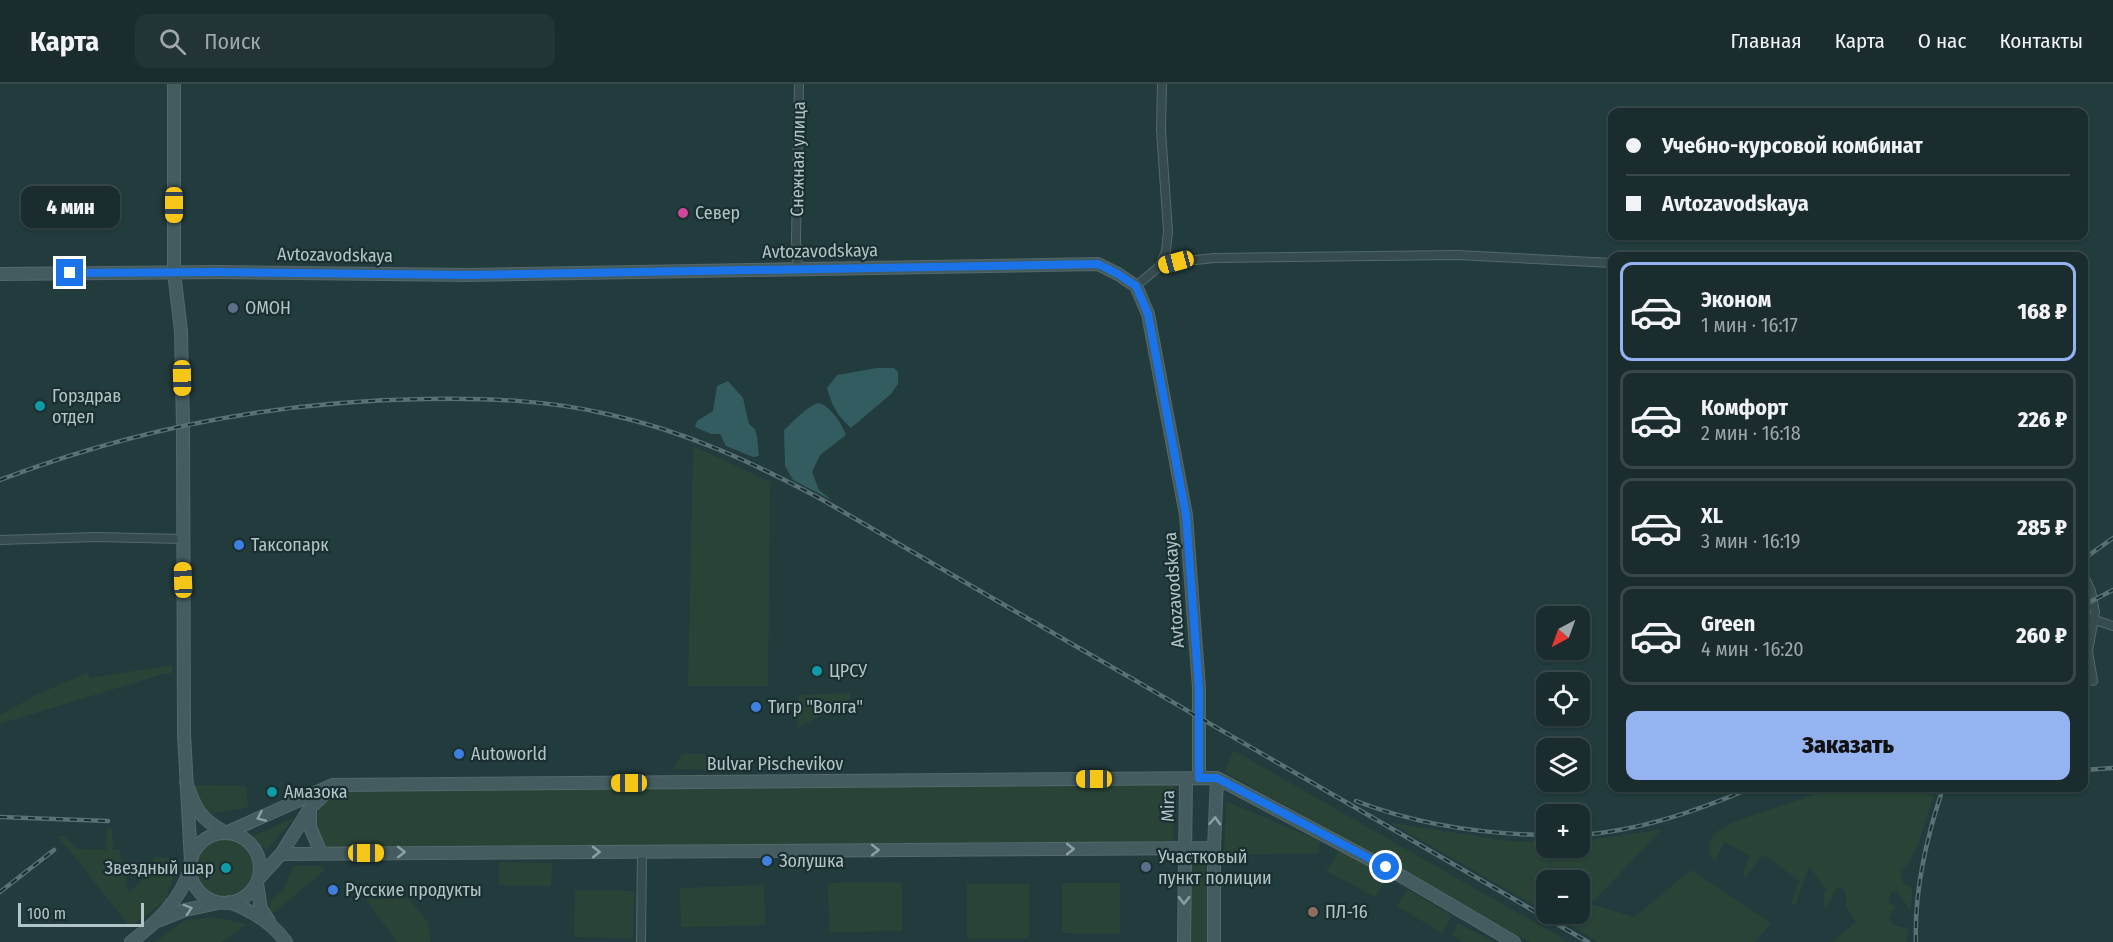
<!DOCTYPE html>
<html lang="ru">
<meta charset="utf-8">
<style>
body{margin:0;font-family:"Fira Sans Condensed",sans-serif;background:#233436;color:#f1f3f6;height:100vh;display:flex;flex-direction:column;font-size:22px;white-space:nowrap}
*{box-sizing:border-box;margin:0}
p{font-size:20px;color:#9fa7aa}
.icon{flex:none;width:33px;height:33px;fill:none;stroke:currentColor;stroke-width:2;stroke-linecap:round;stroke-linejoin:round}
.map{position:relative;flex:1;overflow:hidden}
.drawer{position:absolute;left:1608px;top:168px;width:480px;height:540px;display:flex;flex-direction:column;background:#1a2c2e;border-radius:12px;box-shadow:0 2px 4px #0004,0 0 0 2px #38484a}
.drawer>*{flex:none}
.guide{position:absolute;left:1608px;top:24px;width:480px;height:132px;border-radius:12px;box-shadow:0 2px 4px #0004,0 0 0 2px #38484a;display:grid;align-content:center;height:132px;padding:0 18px;background:#1a2c2e}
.needle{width:39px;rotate:221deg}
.buttons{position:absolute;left:1536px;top:522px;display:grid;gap:12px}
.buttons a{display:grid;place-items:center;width:54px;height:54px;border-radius:12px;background:#1a2c2e;box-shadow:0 2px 4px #0004,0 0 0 2px #38484a;font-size:30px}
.scale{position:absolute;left:18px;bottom:15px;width:126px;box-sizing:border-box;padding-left:6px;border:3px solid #b1c5c8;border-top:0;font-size:16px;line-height:21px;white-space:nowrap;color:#b1c5c8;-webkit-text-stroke:4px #1b2f31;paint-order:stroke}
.end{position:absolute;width:27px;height:27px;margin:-14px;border:8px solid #1a73e8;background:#fff;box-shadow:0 0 0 3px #fff}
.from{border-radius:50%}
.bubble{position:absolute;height:42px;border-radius:12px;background:#1a2c2e;box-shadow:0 2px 4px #0004,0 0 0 2px #38484a;font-size:20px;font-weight:800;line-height:42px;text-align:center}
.car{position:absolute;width:18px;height:36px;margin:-18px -9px;border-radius:8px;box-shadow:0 0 4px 2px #0007;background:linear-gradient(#f5c518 24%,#345 0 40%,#f5c518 0 76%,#345 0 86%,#f5c518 0)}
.guide b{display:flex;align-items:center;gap:21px;height:57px;font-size:22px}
.guide b+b{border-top:2px solid #38484a}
.guide i{width:15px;height:15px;background:#f1f3f6}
ul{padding:10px 0 0;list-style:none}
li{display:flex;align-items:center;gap:18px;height:99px;margin:0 12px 9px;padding:0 6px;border:3px solid #38484a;border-radius:12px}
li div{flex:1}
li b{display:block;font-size:22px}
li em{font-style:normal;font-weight:800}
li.active{border-color:#95b2f1}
li>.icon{width:54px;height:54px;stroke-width:1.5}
.primary-button{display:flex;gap:12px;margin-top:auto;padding:12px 18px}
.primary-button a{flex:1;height:69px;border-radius:12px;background:#95b2f1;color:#111;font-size:24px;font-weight:800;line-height:69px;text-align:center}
header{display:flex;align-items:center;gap:36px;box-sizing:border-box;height:84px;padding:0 30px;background:#1a2c2e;border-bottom:2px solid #38484a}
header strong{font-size:28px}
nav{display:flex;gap:33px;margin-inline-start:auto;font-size:21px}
.search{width:420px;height:54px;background:#233436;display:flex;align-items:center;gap:15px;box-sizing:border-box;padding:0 21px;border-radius:12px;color:#9fa7aa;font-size:22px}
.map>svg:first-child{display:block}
</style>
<header>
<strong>Карта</strong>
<div class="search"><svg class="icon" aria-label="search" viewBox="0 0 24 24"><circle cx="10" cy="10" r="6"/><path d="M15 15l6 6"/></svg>Поиск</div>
<nav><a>Главная</a><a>Карта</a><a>О нас</a><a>Контакты</a></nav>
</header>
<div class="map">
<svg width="2113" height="858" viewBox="0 0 2113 858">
<rect width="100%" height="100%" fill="#223b3d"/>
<path fill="#294437" d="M693,362L770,398L768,602H688Z
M172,581V589L163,590L0,640V631L42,608L88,589L90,594Z
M850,609V615L798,644V611Z
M1233,666L1569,858H1530L1225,688Z
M682,670H704L717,686L673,685Z
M1175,698L1173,762L329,765C314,754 317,738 319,721L336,707Z
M195,701L246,702L248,723L207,731L196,721Z
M1825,704H1936L1919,758L1909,778L1900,787L1903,799L1912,803L1911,827L1897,807L1891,808L1888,818L1896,822L1891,829L1889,836L1894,841L1908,845L1907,858H1832L1856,838L1846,822V812L1843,804L1836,805L1825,826L1824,810L1826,805L1809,782L1796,820L1791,819L1799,797L1767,773L1761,772L1745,794L1743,789L1750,772L1725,758L1715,777C1708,770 1707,760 1713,752C1725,736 1785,722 1804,714C1812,711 1818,707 1825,704Z
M1226,717L1320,757L1319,769L1224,771Z
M295,733L266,767L253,752Z
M1391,739L1515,758H1546V764H1580V757L1661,746L1591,820L1634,833L1691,786L1771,839L1755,858H1599L1550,830H1580V796H1546V828Z
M107,743L112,746L113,766H120L128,809L153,787V773L175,774L174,792L165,817L130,843L58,752L66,753L76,765L106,766Z
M196 784a29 29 0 1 1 58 0a29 29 0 1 1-58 0Z
M1340,766L1388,794L1375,813L1326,787Z
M1190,769H1211L1210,858H1190Z
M499,778L552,779L551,802L499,801Z
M293,782H321L325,786L271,831L268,826L271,816L283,807Z
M902,798V847L829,848L828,799Z
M1062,799H1120V850L1062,849Z
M967,800H1029V854H967Z
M764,801L765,841L681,843L680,804Z
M1407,805L1452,832L1442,849L1397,822Z
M575,806L634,807L633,854L574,853Z
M408,814L428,838L431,858H397L366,815Z
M212,833L246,840L222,858H155L184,837Z
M1458,839L1493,858H1465L1452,851Z"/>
<path fill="#325c60" d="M877,284H894L898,288V300L891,310L851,344C838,333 831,320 827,304L837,291Z
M728,297L743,314L749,340L755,345L757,352L759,372L753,373L726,362L720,350H711L695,343L697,337L713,327L717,302Z
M818,319C829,320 843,341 846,351L820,371L812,388L819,406L833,417L793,396L785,382L784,346C794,337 806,323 818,319Z"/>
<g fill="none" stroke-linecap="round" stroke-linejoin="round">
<g stroke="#54686b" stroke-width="10">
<path id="minor" d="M1160,182L1176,178L1215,174L1457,171L1612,179
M798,187L796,156L799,0
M1136,202L1160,182L1166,167L1168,147L1161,46L1162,0
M0,456L96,453L182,455
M2084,492L2091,507L2095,528L2088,567L2093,597
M2095,536L2113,542
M641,858L642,767"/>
</g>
<g stroke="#54686b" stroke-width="14">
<path id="secondary" d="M174,0V188L181,247L183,342L184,650L191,777
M0,190L220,188L469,191L1098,180L1118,190L1136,202L1148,230L1186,431L1199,604V694
M186,698C196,726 199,734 226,749L333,701L1217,694L1403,793L1514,858
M310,725V743L321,769
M190 784a35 35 0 1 1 70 0a35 35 0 1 1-70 0Z
M281,770L1214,764
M259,794L281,770L310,724L329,706
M257,799L261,825L269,837
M229,818C250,826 273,839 286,858
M160,836L185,826L218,819
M131,858C157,838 180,817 190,785
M1184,858L1186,695
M1214,858V764L1217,694"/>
</g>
<use href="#minor" stroke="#364b4d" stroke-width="8"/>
<use href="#secondary" stroke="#445c60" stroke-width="12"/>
<g stroke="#587174" stroke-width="4.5">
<path id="rail" d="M0,396C136,344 281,317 426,315C487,314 547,316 607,330C685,347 752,378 821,415L1588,858
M2085,474L2113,454
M2084,521L2113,506
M2084,686L2113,684
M1356,717C1418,741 1480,750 1546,751
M0,733L108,737
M1580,751C1639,747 1697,727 1751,704
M0,808L54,766
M1916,858C1914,807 1927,752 1943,704"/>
</g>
<use href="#rail" stroke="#1b2f31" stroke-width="2" stroke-dasharray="7" stroke-linecap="butt"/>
</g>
<defs><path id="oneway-chevron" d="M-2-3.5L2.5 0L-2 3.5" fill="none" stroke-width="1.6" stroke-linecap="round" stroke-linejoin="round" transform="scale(1.5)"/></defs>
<g stroke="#8ba0a4">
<use href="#oneway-chevron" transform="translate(261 733) rotate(156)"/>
<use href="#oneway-chevron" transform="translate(1215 737) rotate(-87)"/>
<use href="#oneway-chevron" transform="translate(1070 765)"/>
<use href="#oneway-chevron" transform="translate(875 766)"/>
<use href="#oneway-chevron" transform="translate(401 768)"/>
<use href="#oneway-chevron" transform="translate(596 768) rotate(-1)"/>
<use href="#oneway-chevron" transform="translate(1184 816) rotate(91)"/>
<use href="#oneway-chevron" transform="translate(188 825) rotate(-18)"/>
</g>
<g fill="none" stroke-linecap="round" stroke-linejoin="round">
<path stroke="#1a73e8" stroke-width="8" d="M70,189L220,188L469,191L1098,180L1118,190L1136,202L1148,230L1186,431L1199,604V694H1217L1386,783"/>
</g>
<circle fill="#d1479c" stroke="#1b2f31" stroke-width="2" cx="683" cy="129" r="6"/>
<g fill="#5c6f8a" stroke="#1b2f31" stroke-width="2">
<circle cx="233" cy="224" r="6"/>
<circle cx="1146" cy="783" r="6"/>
</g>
<g fill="#0f9aa8" stroke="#1b2f31" stroke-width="2">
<circle cx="40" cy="322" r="6"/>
<circle cx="817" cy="587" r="6"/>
<circle cx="272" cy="708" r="6"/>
<circle cx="226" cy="784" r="6"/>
</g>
<g fill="#3f7fe0" stroke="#1b2f31" stroke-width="2">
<circle cx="239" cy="461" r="6"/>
<circle cx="756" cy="623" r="6"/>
<circle cx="459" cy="670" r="6"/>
<circle cx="767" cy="777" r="6"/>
<circle cx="333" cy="806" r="6"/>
</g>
<circle fill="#8d6e63" stroke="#1b2f31" stroke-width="2" cx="1313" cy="828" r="6"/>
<g text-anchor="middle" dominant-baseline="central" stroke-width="4.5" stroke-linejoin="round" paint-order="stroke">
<g font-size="18" fill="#b1c5c8" stroke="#1b2f31">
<text transform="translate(798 75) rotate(-89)">Снежная улица</text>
<text transform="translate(820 167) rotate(-1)">Avtozavodskaya</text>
<text transform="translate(335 171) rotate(1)">Avtozavodskaya</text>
<text transform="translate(1174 506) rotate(-94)">Avtozavodskaya</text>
<text x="775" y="680">Bulvar Pischevikov</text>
<text transform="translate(1168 722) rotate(-89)">Mira</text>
</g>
<g font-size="18" fill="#b1c5c8" stroke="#1b2f31" text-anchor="start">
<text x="695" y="129">Север</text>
<text x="245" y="224">ОМОН</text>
<text x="52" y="312">Горздрав<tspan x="52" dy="21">отдел</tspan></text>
<text x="251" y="461">Таксопарк</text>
<text x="829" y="587">ЦРСУ</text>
<text x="768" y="623">Тигр "Волга"</text>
<text x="471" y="670">Autoworld</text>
<text x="284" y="708">Амазока</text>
<text x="1158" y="773">Участковый<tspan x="1158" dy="21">пункт полиции</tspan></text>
<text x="779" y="777">Золушка</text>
<text x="214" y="784" text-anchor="end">Звездный шар</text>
<text x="345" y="806">Русские продукты</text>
<text x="1325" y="828">ПЛ-16</text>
</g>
</g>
</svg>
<div class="buttons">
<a><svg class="needle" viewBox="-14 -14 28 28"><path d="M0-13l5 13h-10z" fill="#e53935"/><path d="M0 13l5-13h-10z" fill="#9fa7aa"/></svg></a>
<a><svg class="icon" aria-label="locate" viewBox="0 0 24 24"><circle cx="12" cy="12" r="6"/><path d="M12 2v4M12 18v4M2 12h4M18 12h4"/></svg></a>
<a><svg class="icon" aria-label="layers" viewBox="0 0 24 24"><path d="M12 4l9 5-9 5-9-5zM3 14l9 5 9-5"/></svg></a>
<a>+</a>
<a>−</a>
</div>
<div class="scale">100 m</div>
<i class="end from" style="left:1386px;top:783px"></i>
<i class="end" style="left:70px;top:189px"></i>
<div class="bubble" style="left:21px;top:102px;width:99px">4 мин</div>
<i class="car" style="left:174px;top:121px;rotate:180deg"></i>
<i class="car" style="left:1176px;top:178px;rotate:255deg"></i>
<i class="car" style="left:182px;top:294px;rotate:179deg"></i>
<i class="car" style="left:183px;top:496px;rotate:358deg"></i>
<i class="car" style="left:1094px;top:695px;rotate:270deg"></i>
<i class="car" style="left:629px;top:699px;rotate:270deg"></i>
<i class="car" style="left:366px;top:769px;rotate:90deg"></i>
<div class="guide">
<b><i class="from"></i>Учебно-курсовой комбинат</b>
<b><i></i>Avtozavodskaya</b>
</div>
<section class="drawer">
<ul>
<li class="active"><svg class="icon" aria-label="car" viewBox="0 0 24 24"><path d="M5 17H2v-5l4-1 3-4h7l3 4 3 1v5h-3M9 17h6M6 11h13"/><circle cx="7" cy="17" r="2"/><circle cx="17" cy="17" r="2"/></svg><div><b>Эконом</b><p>1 мин · 16:17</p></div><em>168 ₽</em></li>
<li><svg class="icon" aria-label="car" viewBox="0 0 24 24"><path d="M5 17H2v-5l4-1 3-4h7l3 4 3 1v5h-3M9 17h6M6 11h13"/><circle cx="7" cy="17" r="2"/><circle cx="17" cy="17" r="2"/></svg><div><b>Комфорт</b><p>2 мин · 16:18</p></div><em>226 ₽</em></li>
<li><svg class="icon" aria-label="car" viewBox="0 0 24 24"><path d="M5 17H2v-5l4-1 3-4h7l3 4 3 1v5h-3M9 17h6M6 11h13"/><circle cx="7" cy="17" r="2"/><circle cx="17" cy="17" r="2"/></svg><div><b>XL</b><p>3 мин · 16:19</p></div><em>285 ₽</em></li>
<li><svg class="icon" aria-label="car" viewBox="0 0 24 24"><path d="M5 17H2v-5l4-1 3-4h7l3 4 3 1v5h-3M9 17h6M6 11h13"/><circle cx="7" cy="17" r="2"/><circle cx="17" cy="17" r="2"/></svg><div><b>Green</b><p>4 мин · 16:20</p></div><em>260 ₽</em></li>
</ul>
<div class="primary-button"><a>Заказать</a></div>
</section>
</div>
